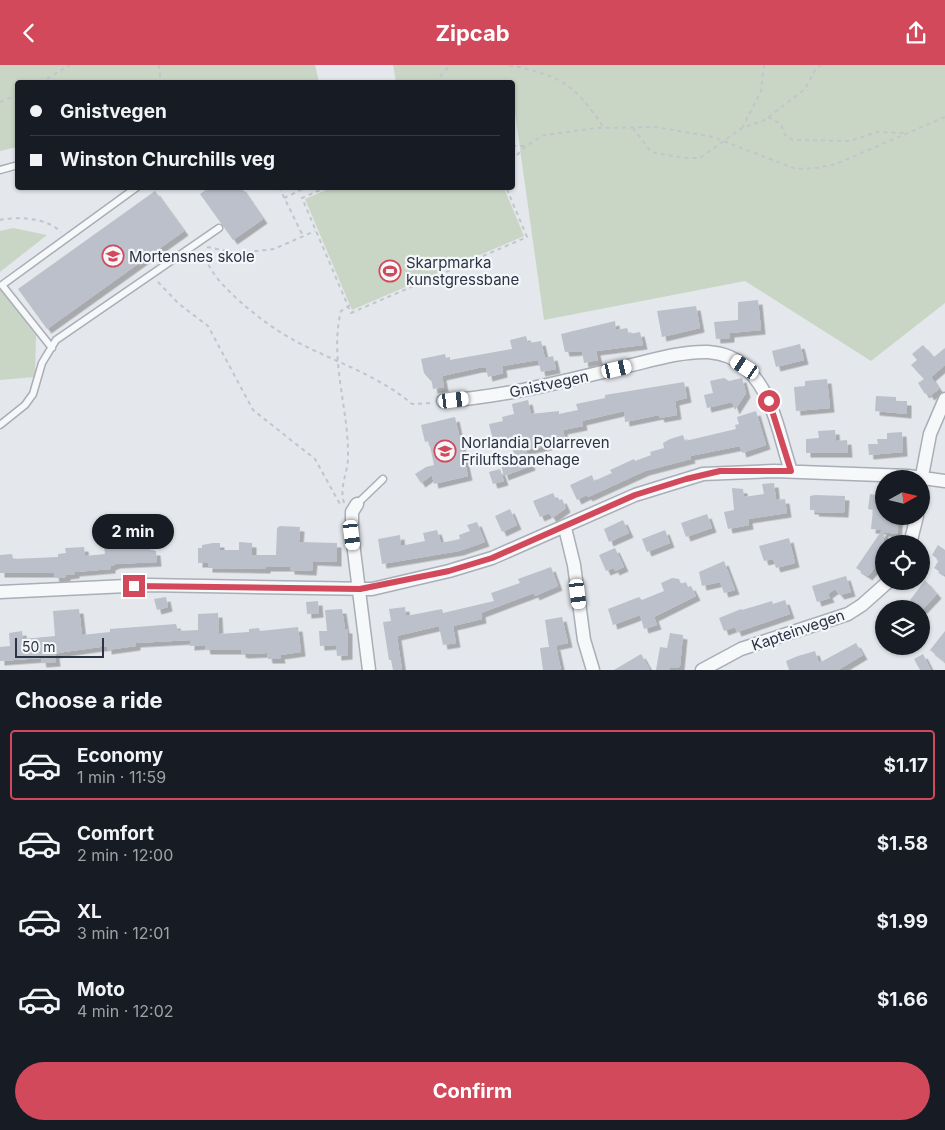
<!DOCTYPE html>
<meta charset="utf-8">
<style>
body{margin:0;font-family:Inter,sans-serif;background:#242831;color:#f1f3f6;height:100vh;display:flex;flex-direction:column;font-size:19px;white-space:nowrap}
*{box-sizing:border-box;margin:0}
p{font-size:16px;color:#9ea1a6}
.icon{flex:none;width:28px;height:28px;fill:none;stroke:currentColor;stroke-width:2;stroke-linecap:round;stroke-linejoin:round}
.map{position:relative;height:605px;overflow:hidden}
.drawer{display:flex;flex-direction:column;background:#171b24;flex:1}
.drawer>*{flex:none}
.hud{position:absolute;left:15px;top:15px;width:500px;height:110px;border-radius:5px;box-shadow:0 1px 4px #0004;display:grid;align-content:center;height:110px;padding:0 15px;background:#171b24}
.needle{width:32px;rotate:82deg}
.buttons{position:absolute;left:875px;top:405px;display:grid;gap:10px}
.buttons a{display:grid;place-items:center;width:55px;height:55px;border-radius:50%;background:#171b24;box-shadow:0 1px 4px #0004;font-size:25px}
.scale{position:absolute;left:15px;bottom:12px;width:89px;box-sizing:border-box;padding-left:5px;border:2px solid #2b3445;border-top:0;font-size:14px;line-height:18px;white-space:nowrap;color:#2b3445;-webkit-text-stroke:4px #f4f6f9;paint-order:stroke}
.end{position:absolute;width:22px;height:22px;margin:-11px;border:6px solid #d1495b;background:#fff;box-shadow:0 0 0 2px #fff}
.from{border-radius:50%}
.bubble{position:absolute;height:35px;border-radius:18px;background:#171b24;box-shadow:0 1px 4px #0004;font-size:16px;font-weight:700;line-height:35px;text-align:center}
.car{position:absolute;width:15px;height:30px;margin:-15px -8px;border-radius:6px;box-shadow:0 0 4px 1px #0007;background:linear-gradient(#fff 24%,#345 0 40%,#fff 0 76%,#345 0 86%,#fff 0)}
.hud b{display:flex;align-items:center;gap:18px;height:48px;font-size:19px}
.hud b+b{border-top:1px solid #363941}
.hud i{width:12px;height:12px;background:#f1f3f6}
ul{padding:0;list-style:none}
li{display:flex;align-items:center;gap:15px;height:70px;margin:0 10px 8px;padding:0 5px;border:2px solid transparent;border-radius:5px}
li div{flex:1}
li b{display:block;font-size:19px}
li em{font-style:normal;font-weight:700}
li.active{border-color:#d1495b}
li>.icon{width:45px;height:45px;stroke-width:1.5}
h2{padding:0 15px;font-size:22px;line-height:60px}
.action{display:flex;gap:10px;margin-top:auto;padding:10px 15px}
.action a{flex:1;height:58px;border-radius:30px;background:#d1495b;color:#fff;font-size:20px;font-weight:700;line-height:58px;text-align:center}
header{display:flex;justify-content:space-between;align-items:center;height:65px;padding:0 15px;background:#d1495b;color:#fff;font-size:22px;font-weight:700}
.map>svg:first-child{display:block}
</style>
<header><svg class="icon" aria-label="back" viewBox="0 0 24 24"><path d="M15 5l-7 7 7 7"/></svg>Zipcab<svg class="icon" aria-label="share" viewBox="0 0 24 24"><path d="M12 15V3M7 8l5-5 5 5M5 13v7h14v-7"/></svg></header>
<div class="map">
<svg width="945" height="605" viewBox="0 0 945 605">
<defs>
<filter id="shadow"><feDropShadow dx="4.5" dy="4.5" stdDeviation="0" flood-color="#0004"/></filter>
</defs>
<rect width="100%" height="100%" fill="#e4e7ec"/>
<path fill="#c9d6c5" d="M0,0H315L319,17L18,18L17,82L0,86Z
M393,0H945V238L871,296L745,216L544,255L513,34L512,18L396,17Z
M331,123H504L524,171L352,245L305,134Z
M13,163L47,170L0,207V166Z
M0,224L36,270L35,312L0,315Z"/>
<path fill="#bbc0ca" filter="url(#shadow)" d="M210,122H241L263,154L233,175L200,129Z
M155,126L184,166L47,264L18,224Z
M758,235L761,265L730,268V273L716,274L714,257L738,255V237Z
M696,241L700,263L662,272L657,246Z
M615,256L616,265L627,263L629,269L640,267L643,280L596,286L598,295L584,298L582,286L565,287L561,269Z
M526,271L528,278L541,276L545,293L553,291L556,304L541,307L538,295L502,301L503,308L488,312L486,303H478L442,311L444,322L433,324L431,312L428,313L424,308L421,294L445,289L446,293L450,292V295L512,284L510,275Z
M800,279L804,295L776,302L772,286Z
M923,280L934,292L945,283V300L931,312L939,324L930,331L927,327L925,329L918,318L924,314L911,300L917,295L912,289Z
M724,313L729,316L742,313L746,328L735,345L732,337L707,343L704,330L713,328L710,316Z
M827,314L830,343L796,346L794,322L805,321V316Z
M684,317L687,333L675,336L677,350L660,353L659,350L625,357L624,346L582,356L583,361L563,365L565,374L550,377L551,380L526,385L531,401L504,411L499,393L514,389L508,371L493,375L489,359L503,356L502,352L514,349L512,339L528,335L531,349L559,346V349L578,345L576,339L605,333V330Z
M876,331L896,332V336H907V349L875,346Z
M756,346L766,380L742,388L740,381L690,391L691,394L645,406L588,432L587,430L577,435L570,420L592,410L594,416L612,408L610,405L634,394L635,396L651,390L650,387L664,383L663,378L670,374L683,370L685,376L736,364L735,360L739,359L737,352Z
M455,352L468,411L434,419L432,410L421,418L415,409L426,402L434,400L429,376L425,377L421,360Z
M835,365L836,376L847,375L848,388H806V374L819,373L818,366Z
M902,367L903,387L869,390L868,379H878L877,374H887V368Z
M500,404L504,416L493,419L489,407Z
M774,418L776,435L785,434L787,448L748,454L749,460L728,464L724,447L734,445L732,423L743,424L744,432L764,429L762,419Z
M553,428L557,436L562,434L566,443L552,453L549,448L540,452L533,436Z
M870,429L884,431V451H899L897,469L884,467V492L868,511L856,503L882,465L871,464L873,445L868,444Z
M815,430L845,431L844,448L814,447L815,445H810V431Z
M510,444L517,460L502,467L495,451Z
M707,449L712,463L686,472L681,458Z
M623,455L629,468L609,477L604,464Z
M477,457L485,477L459,486L382,499L378,474L400,470L401,481L425,476L423,468L437,465L441,478L460,474L459,470L470,466L467,460Z
M280,461L300,462L299,477L337,478V497L313,496L312,506L290,505V502H266V504L208,503V498H198V483H202V480L213,478H220V485H239V477L252,478V490H276L277,463Z
M665,465L670,478L647,487L642,474Z
M789,473L795,498L776,503L773,494L764,496L759,481Z
M140,477V480L150,481V486H156L157,497L116,499L111,501V504L75,507V509L66,510V512L55,513L54,508H0V490L12,489L13,494L58,492V489L66,488L65,483L84,482L85,491L105,489L104,482Z
M938,480L945,485V510L934,503L939,495L932,490Z
M615,483L624,502L615,506L614,503L606,506L599,490Z
M724,496L735,525L724,528L720,517L702,521L699,507Z
M551,502L558,521L535,531L534,528L481,548L482,554L453,561L456,578L443,580L439,561L397,571L402,605H393L391,595H389L383,557L391,556L389,544L405,542L406,551L442,544L443,548L494,536L491,528L520,518L518,514Z
M846,511L851,527L840,530L835,524L828,529L830,533L817,537L812,521Z
M672,513L679,514L681,519L686,517L688,522L691,521L696,531L654,552L657,560L644,564L640,550L613,560L608,544L639,532L642,535L664,526L661,518Z
M925,515L937,529L923,544H914L908,538Z
M166,532L168,542L157,545L154,534Z
M785,535L790,549L737,567L735,562L724,566L719,553L741,544L742,545L772,536L773,539Z
M318,536L319,548L307,549L306,537Z
M79,544L82,570L110,567V564L176,559L178,566L198,565V549L218,548L219,569L249,567V564L259,563L260,566L298,562L301,587L280,590L281,594H268L267,588L244,589L241,588V585H206L205,580L190,581V575L136,578V581L107,585V581L64,587L55,589L56,597L42,598L41,593L0,596V582L10,581L9,568L22,566L23,574L55,571L53,546Z
M342,544L345,564H348V590L337,591L336,580L320,581L319,566H327L325,545Z
M562,552L568,578L549,582L545,555Z
M945,566V597L930,585Z
M670,568L683,570L680,601L678,603L668,602L670,605H656L660,582L667,583Z
M856,578L863,590L838,605H789L786,596L798,591L815,586L819,598Z
M556,581L561,605H543L540,583Z
M641,589L650,605H614Z
M923,589L931,605H920L914,594Z"/>
<g fill="none" stroke-linecap="round" stroke-linejoin="round">
<g stroke="#a9aeb7" stroke-width="9">
<path id="lane" d="M0,105L18,100
M52,283L2,220L137,122
M0,360L25,340L33,329L42,298L56,275L219,163
M357,439L383,414"/>
</g>
<g stroke="#a9aeb7" stroke-width="15">
<path id="street" d="M443,336C503,332 561,317 619,303C647,297 679,286 708,287C722,288 736,293 746,303C774,329 779,371 791,406
M921,416L930,369L945,334
M357,439L352,447V470L369,605
M565,463L574,500L584,575L593,605
M910,479L917,451
M0,527L148,520L372,524L449,506L492,493L635,430L703,409L774,406L908,411L945,416
M702,605L741,584L848,549L862,540L889,516"/>
</g>
<path stroke="#c2c5cb" stroke-width="2" stroke-dasharray="4 4" stroke-linecap="butt" d="M159,0L161,18
M509,0C561,11 574,18 604,63
M40,18L70,0
M435,18L450,0
M0,37L18,30
M768,52L781,59L785,70L793,75L850,76L877,67L904,68
M633,63L651,87L685,93H700L742,63L765,55L805,24L815,5L821,0
M742,63L761,26L764,0
M512,81H525
M517,90L526,81L544,70L598,63L656,62L713,72L796,104L816,103L836,99L945,52
M279,122L303,171
M327,122L302,133L351,248L527,172L506,122
M284,133L307,122
M0,155C19,151 47,153 61,167
M207,182L239,188L274,184L315,166
M200,186C207,197 214,211 224,221C244,242 272,264 299,278C338,298 379,311 412,339L431,338
M158,217L179,239L208,261L253,345L315,394L341,441
M344,438C339,421 348,408 348,392C349,344 329,294 341,246L350,240"/>
<use href="#lane" stroke="#f7f8fa" stroke-width="6"/>
<use href="#street" stroke="#f7f8fa" stroke-width="12"/>
</g>
<g fill="none" stroke-linecap="round" stroke-linejoin="round">
<path stroke="#d1495b" stroke-width="6" d="M134,521L360,524L449,506L492,493L635,430L686,414L720,406H791L769,336"/>
</g>
<defs>
<g id="school-ring" transform="scale(1.125)"><circle r="9.5" fill="#f4f6f9" stroke="#d1495b" stroke-width="1.5"/><path d="M0-5L7-2L0 1L-7-2ZM-4 1L0 2.5L4 1V4Q0 6-4 4Z" fill="#d1495b"/></g>
<g id="stadium-ring" transform="scale(1.125)"><circle r="9.5" fill="#f4f6f9" stroke="#d1495b" stroke-width="1.5"/><path d="M0-5a6.5 5 0 1 0 0 10a6.5 5 0 1 0 0-10ZM-3.5-1.8h7v3.6h-7Z" fill="#d1495b"/></g>
</defs>
<g fill-rule="evenodd">
<use href="#school-ring" x="113" y="191"/>
<use href="#stadium-ring" x="390" y="206"/>
<use href="#school-ring" x="445" y="386"/>
</g>
<g text-anchor="middle" dominant-baseline="central" stroke-width="4.5" stroke-linejoin="round" paint-order="stroke">
<g font-size="15" fill="#2b3445" stroke="#f4f6f9" text-anchor="start">
<text x="129" y="191">Mortensnes skole</text>
<text x="406" y="197">Skarpmarka<tspan x="406" dy="17">kunstgressbane</tspan></text>
<text x="461" y="377">Norlandia Polarreven<tspan x="461" dy="17">Friluftsbanehage</tspan></text>
</g>
<g font-size="15" fill="#2b3445" stroke="#f4f6f9">
<text transform="translate(549 319) rotate(-12)">Gnistvegen</text>
<text transform="translate(798 565) rotate(-19)">Kapteinvegen</text>
</g>
</g>
</svg>
<div class="buttons">
<a><svg class="needle" viewBox="-14 -14 28 28"><path d="M0-13l5 13h-10z" fill="#e53935"/><path d="M0 13l5-13h-10z" fill="#9ea1a6"/></svg></a>
<a><svg class="icon" aria-label="locate" viewBox="0 0 24 24"><circle cx="12" cy="12" r="6"/><path d="M12 2v4M12 18v4M2 12h4M18 12h4"/></svg></a>
<a><svg class="icon" aria-label="layers" viewBox="0 0 24 24"><path d="M12 4l9 5-9 5-9-5zM3 14l9 5 9-5"/></svg></a>
</div>
<div class="scale">50 m</div>
<i class="end from" style="left:769px;top:336px"></i>
<i class="end" style="left:134px;top:521px"></i>
<div class="bubble" style="left:92px;top:449px;width:82px">2 min</div>
<i class="car" style="left:745px;top:302px;rotate:304deg"></i>
<i class="car" style="left:617px;top:304px;rotate:77deg"></i>
<i class="car" style="left:454px;top:335px;rotate:83deg"></i>
<i class="car" style="left:352px;top:470px;rotate:173deg"></i>
<i class="car" style="left:578px;top:529px;rotate:173deg"></i>
<div class="hud">
<b><i class="from"></i>Gnistvegen</b>
<b><i></i>Winston Churchills veg</b>
</div>
</div>
<section class="drawer">
<h2>Choose a ride</h2>
<ul>
<li class="active"><svg class="icon" aria-label="car" viewBox="0 0 24 24"><path d="M5 17H2v-5l4-1 3-4h7l3 4 3 1v5h-3M9 17h6M6 11h13"/><circle cx="7" cy="17" r="2"/><circle cx="17" cy="17" r="2"/></svg><div><b>Economy</b><p>1 min · 11:59</p></div><em>$1.17</em></li>
<li><svg class="icon" aria-label="car" viewBox="0 0 24 24"><path d="M5 17H2v-5l4-1 3-4h7l3 4 3 1v5h-3M9 17h6M6 11h13"/><circle cx="7" cy="17" r="2"/><circle cx="17" cy="17" r="2"/></svg><div><b>Comfort</b><p>2 min · 12:00</p></div><em>$1.58</em></li>
<li><svg class="icon" aria-label="car" viewBox="0 0 24 24"><path d="M5 17H2v-5l4-1 3-4h7l3 4 3 1v5h-3M9 17h6M6 11h13"/><circle cx="7" cy="17" r="2"/><circle cx="17" cy="17" r="2"/></svg><div><b>XL</b><p>3 min · 12:01</p></div><em>$1.99</em></li>
<li><svg class="icon" aria-label="car" viewBox="0 0 24 24"><path d="M5 17H2v-5l4-1 3-4h7l3 4 3 1v5h-3M9 17h6M6 11h13"/><circle cx="7" cy="17" r="2"/><circle cx="17" cy="17" r="2"/></svg><div><b>Moto</b><p>4 min · 12:02</p></div><em>$1.66</em></li>
</ul>
<div class="action"><a>Confirm</a></div>
</section>
